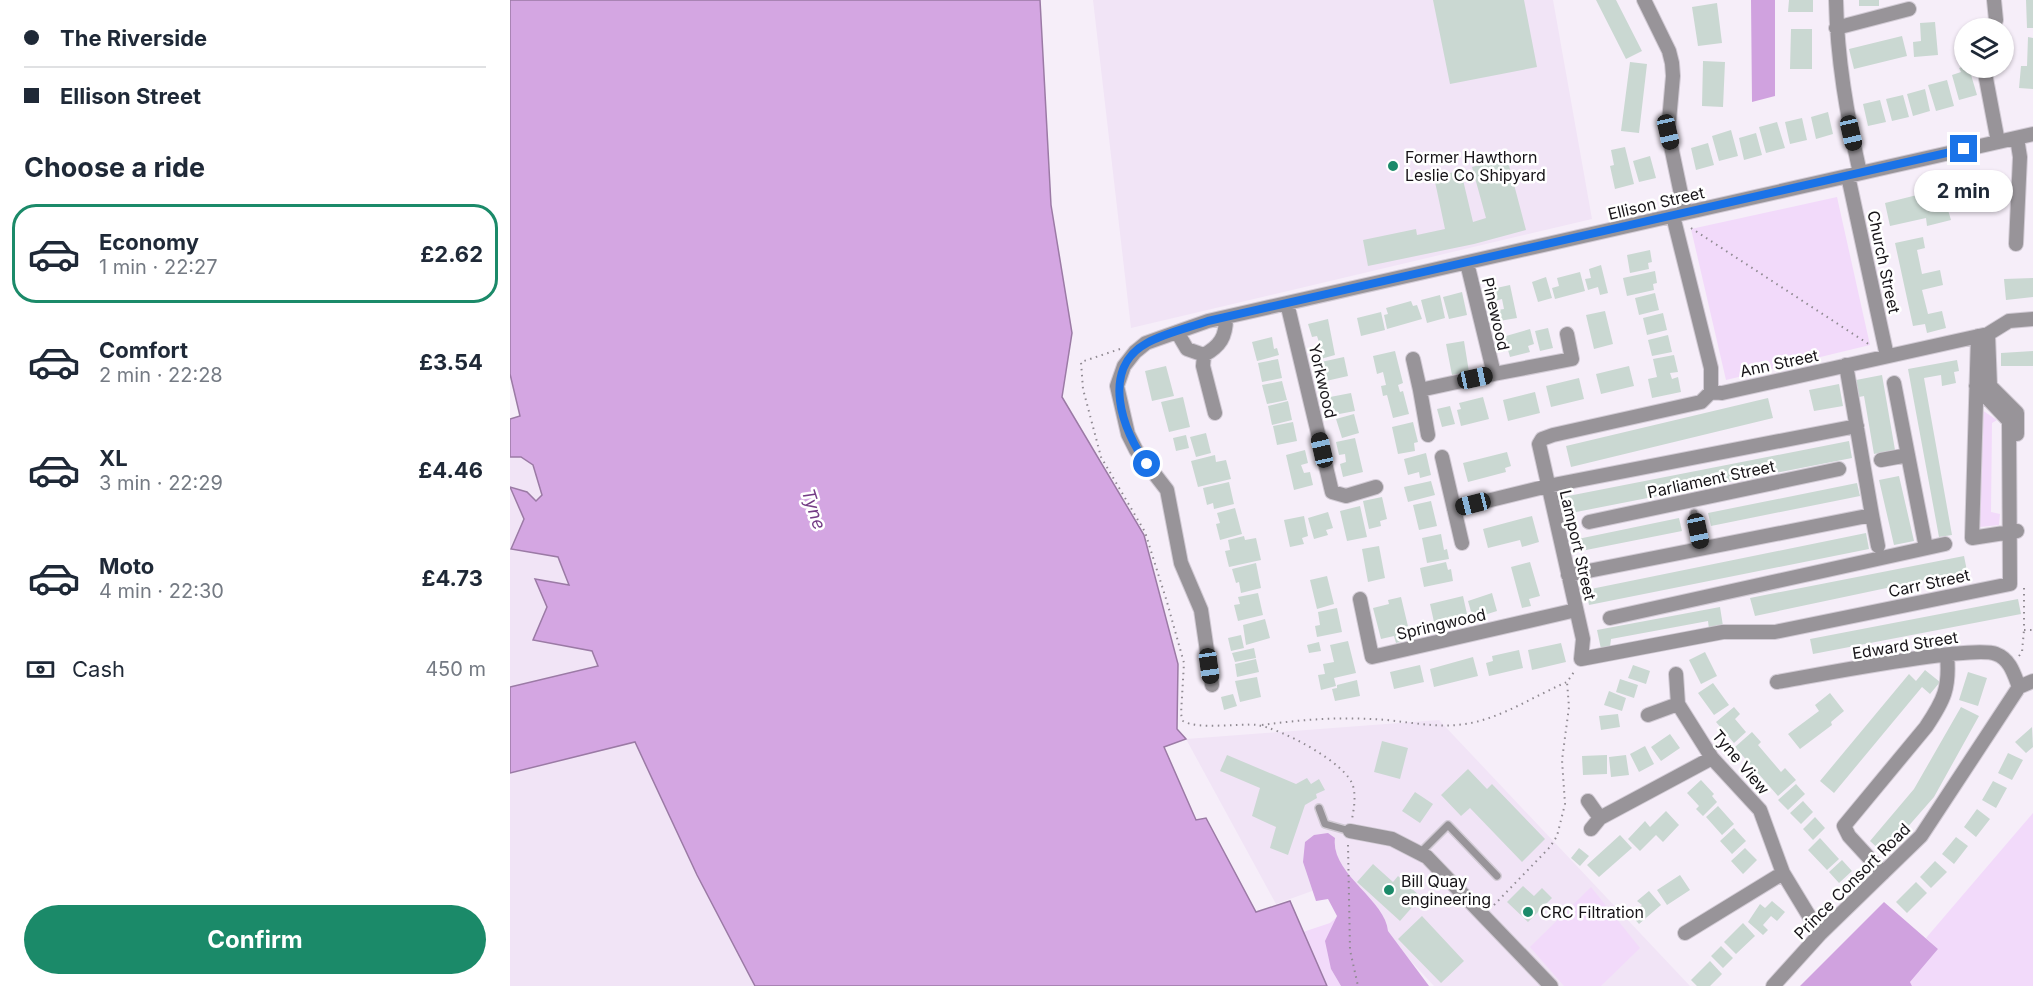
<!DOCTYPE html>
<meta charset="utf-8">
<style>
body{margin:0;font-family:Inter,sans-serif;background:#f6f6f7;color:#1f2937;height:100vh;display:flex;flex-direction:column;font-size:22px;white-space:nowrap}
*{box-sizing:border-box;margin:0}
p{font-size:20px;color:#747a83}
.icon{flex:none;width:33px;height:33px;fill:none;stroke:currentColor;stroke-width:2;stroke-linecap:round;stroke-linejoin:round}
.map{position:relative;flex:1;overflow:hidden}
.drawer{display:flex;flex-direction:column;background:#fff;width:510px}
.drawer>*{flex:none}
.hud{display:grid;align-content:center;height:132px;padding:0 24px;background:#fff}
.tools{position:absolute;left:1444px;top:18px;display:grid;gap:12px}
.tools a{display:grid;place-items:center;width:60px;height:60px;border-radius:50%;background:#fff;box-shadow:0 2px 4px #0004;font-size:30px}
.end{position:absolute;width:27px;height:27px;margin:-14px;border:8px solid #1a73e8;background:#fff;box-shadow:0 0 0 3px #fff}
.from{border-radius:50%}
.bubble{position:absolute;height:42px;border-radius:21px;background:#fff;box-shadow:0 2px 4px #0004;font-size:20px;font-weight:700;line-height:42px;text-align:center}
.car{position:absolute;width:18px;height:36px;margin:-18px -9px;border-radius:8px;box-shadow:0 0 4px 2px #0007;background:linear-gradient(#222 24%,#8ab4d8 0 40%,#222 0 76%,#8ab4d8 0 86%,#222 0)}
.hud b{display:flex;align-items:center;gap:21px;height:57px;font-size:22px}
.hud b+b{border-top:2px solid #e0e1e3}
.hud i{width:15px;height:15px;background:#1f2937}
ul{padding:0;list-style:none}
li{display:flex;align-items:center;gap:18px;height:99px;margin:0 12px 9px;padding:0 12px;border:3px solid transparent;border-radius:24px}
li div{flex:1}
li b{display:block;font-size:22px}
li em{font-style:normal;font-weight:700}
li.active{border-color:#1b8a69}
li>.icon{width:54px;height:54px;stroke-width:1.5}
h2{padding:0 24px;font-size:27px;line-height:72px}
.pay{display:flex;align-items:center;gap:15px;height:66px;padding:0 24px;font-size:22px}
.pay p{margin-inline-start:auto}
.primary-button{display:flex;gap:12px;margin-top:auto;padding:12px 24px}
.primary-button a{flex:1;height:69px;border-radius:36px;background:#1b8a69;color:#fff;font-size:24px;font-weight:700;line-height:69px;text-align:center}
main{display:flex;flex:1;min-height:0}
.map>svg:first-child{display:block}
</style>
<main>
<section class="drawer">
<div class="hud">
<b><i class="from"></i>The Riverside</b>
<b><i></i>Ellison Street</b>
</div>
<h2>Choose a ride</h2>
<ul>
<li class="active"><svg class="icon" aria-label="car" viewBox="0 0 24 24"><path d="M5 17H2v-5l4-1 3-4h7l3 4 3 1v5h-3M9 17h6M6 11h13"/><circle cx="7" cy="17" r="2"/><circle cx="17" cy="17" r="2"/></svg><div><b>Economy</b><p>1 min · 22:27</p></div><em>£2.62</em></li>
<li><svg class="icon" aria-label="car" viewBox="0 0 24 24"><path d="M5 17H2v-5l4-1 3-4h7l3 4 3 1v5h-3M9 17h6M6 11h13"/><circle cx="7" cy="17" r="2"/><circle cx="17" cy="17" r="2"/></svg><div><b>Comfort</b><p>2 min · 22:28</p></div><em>£3.54</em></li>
<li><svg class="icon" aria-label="car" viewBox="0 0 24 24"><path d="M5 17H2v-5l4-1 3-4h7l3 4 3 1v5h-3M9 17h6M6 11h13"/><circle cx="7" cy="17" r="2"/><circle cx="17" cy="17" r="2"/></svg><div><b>XL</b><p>3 min · 22:29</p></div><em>£4.46</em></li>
<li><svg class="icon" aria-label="car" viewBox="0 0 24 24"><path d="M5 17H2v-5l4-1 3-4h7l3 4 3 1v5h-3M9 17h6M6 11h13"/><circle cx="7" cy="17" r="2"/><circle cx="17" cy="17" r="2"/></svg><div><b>Moto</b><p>4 min · 22:30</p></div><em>£4.73</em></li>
</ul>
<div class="pay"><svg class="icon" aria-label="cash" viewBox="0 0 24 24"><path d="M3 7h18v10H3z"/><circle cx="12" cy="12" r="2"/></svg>Cash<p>450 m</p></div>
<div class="primary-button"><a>Confirm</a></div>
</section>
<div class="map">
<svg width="1523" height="986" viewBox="0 0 1523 986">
<rect width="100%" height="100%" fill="#f6eef9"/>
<path fill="#f1e4f6" d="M583,0H1043L1082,219L621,328Z
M0,457H11L23,465L32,495L26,501L17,492L0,487Z
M0,490L14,519L48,557L88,666L187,875L245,986H0Z
M929,720L1180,986H924L827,882L766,904L676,739Z"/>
<path fill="#f2dafa" d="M1327,197L1360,345L1216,380L1181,229Z
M1469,408L1487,420L1482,423L1481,512L1490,514L1489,525L1470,527L1467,522Z
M1523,813V986H1402L1400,982L1428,949L1416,938Z
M1081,887L1130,948L1091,986H1054L1020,947Z
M827,917L821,969L831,986H817L793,932L820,923Z"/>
<path fill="#d0a2df" d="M1241,0H1265V96L1242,102Z
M818,833L825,838C820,873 876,900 878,931L919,986H831L821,969L815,941L827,916L818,899L806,901L793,862L795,842L804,835Z
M1374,902L1428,949L1400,982L1402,986H1290Z"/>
<path fill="#d4a6e2" stroke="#9b7aa5" stroke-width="1.5" d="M0,0H530L541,205L562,333L552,397L634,535L668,664L667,729L676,739L654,747L686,820L696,818L746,912L780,901L817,986H245L187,875L125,742L0,773V687L88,666L82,651L23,640L37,607L25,579L59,585L48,557L1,549L14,519L0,487L17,492L26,501L32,495L23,465L11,457H0V419L10,416L0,374Z"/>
<path fill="#cad8d2" d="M923,0H1014L1027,67L940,84Z
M1086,0H1106L1132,51L1116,59Z
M1279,0H1303V12H1278Z
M1349,0H1369V6H1349Z
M1516,0H1523V28H1517Z
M1207,3L1212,43L1188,46L1182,7Z
M1425,22L1428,55L1404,57L1403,42L1411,41L1410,23Z
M1281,29H1302V69H1280Z
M1392,36L1397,56L1344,69L1339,49Z
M1518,37L1523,38V89L1509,88L1511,66H1517Z
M1193,61L1215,62L1213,107L1192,106Z
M1120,62L1137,64L1129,133L1111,131Z
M1455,66L1459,68L1467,95L1449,100L1442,75L1451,72L1449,68Z
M1437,80L1444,106L1426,111L1418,85Z
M1415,89L1420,111L1403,116L1397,94Z
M1393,95L1399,117L1382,121L1376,99Z
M1370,100L1376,122L1358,126L1353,104Z
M1318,112L1323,134L1306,139L1301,117Z
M1292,118L1297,140L1280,144L1275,122Z
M1267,122L1275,148L1256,153L1249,127Z
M1221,130L1228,156L1209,161L1202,136Z
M1246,133L1252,155L1234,160L1229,138Z
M1198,143L1204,165L1186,170L1181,148Z
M1115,147L1124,184L1105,189L1100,166L1104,165L1101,150Z
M1140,156L1146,178L1129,182L1123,161Z
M997,158L1016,230L964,244L858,266L853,240L906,229L907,235L935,229L924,177L956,169L958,179L953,180L963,222L976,218L962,167Z
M1431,177L1434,188L1449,184L1455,206L1438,210L1441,220L1417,226L1416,218L1380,226L1375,203L1411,194L1408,183Z
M1413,237L1415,248L1407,250L1412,274L1430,270L1433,285L1412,290L1418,314L1432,311L1436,328L1417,333L1415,324L1403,326L1385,243Z
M1140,250L1142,262L1138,263L1139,269L1120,273L1117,255Z
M1091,265L1098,293L1090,295L1088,287L1078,290L1075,279L1081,278L1079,269Z
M1145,271L1147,283L1143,284L1144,290L1117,296L1113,278Z
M1070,272L1075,291L1045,299L1042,288L1049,286L1047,278Z
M1036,277L1042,298L1028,302L1022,282Z
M1523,278V297L1496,300L1494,279Z
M1000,285L1007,318L989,321L987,310L994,309L992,299L985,301L982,289Z
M952,292L957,315L939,319L933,297Z
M1145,293L1149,310L1129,315L1125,298Z
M930,295L935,318L917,323L911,300Z
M901,301L903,306L907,305L912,319L877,329L874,315L878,314L876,308Z
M1095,311L1103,344L1084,349L1076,315Z
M871,312L875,330L851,336L847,318Z
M1153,313L1157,330L1137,335L1133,318Z
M818,319L825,355L807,360L803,347L810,345L807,336L802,337L798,324Z
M1038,328L1043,348L1030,351L1025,331Z
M1020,329L1024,344L1018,346L1020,352L1000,357L998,350L993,352L989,338Z
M1158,335L1162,352L1142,356L1138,340Z
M762,337L764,349L767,348L769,355L747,361L742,342Z
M954,341L959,372L942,375L936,344Z
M885,351L893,383L888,385L890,392L893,391L899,414L883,418L877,395L873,396L871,386L876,385L873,372L867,374L863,356Z
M1523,351V366H1491V353Z
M1164,355L1168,372L1160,373L1162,379L1168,377L1171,392L1142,398L1138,379L1147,377L1143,359Z
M834,357L838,376L816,381L811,362Z
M768,359L772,378L752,382L748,363Z
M1447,360L1449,371L1444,372L1446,383L1432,386L1431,375L1414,378L1442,535L1429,537L1398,369Z
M656,366L664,396L642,401L635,371Z
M1119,366L1124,386L1091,394L1086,374Z
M1372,375L1385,450L1364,454L1354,396L1349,397L1346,380Z
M1069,378L1074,399L1041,407L1036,386Z
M772,381L777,400L757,404L752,385Z
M1329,384L1333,406L1304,411L1299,390Z
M1025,392L1030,413L998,421L993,400Z
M841,393L845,411L824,415L820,397Z
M673,397L680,427L659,432L651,402Z
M973,397L979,419L951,426L947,410L951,409L949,403Z
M1258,398L1263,418L1061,467L1056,446Z
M778,401L782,420L762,425L758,406Z
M940,406L945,424L932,427L927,409Z
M844,414L849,433L832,438L826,419Z
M783,422L787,441L767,445L763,426Z
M903,422L908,442L904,443L905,451L888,454L882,427Z
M696,433L701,453L686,457L680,437Z
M676,435L679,448L666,451L663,438Z
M845,438L853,472L833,477L830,464L836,462L835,454L829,455L826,442Z
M1339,441L1342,458L1056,514L1053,497Z
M795,450L798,463L791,465L794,473L800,472L803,485L784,490L776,455Z
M997,452L1001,466L995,468L996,472L958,482L953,463Z
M916,453L921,475L910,478L909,472L898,475L894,459Z
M705,455L706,462L716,460L721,479L688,487L681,461Z
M1389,476L1404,541L1384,545L1369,480Z
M921,481L925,495L898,502L894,487Z
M719,482L724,504L704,509L703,503L697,505L693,488Z
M1347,483L1350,496L1201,526L1198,513Z
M872,497L877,519L870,521L871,526L859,529L853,501Z
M921,501L927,526L909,530L903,505Z
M850,506L857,537L837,541L830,511Z
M725,508L732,534L710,540L706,524L710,523L707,513Z
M818,512L823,528L816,530L818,535L804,539L798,518Z
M794,516L798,536L792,538L794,544L780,547L774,520Z
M1022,516L1029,542L1012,547L1010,540L978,548L973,529Z
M1169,518L1172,531L1066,552L1063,540Z
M1356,533L1359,549L1079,605L1076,590Z
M931,534L934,550L937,549L939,559L917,563L912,538Z
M734,536L735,540L746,538L751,560L719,567L715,551L720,550L718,540Z
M869,546L875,578L858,582L852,549Z
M1454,556L1457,571L1245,616L1240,598Z
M936,562L938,570L941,569L943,581L914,587L910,568Z
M1020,562L1030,596L1019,599L1021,606L1012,608L1001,567Z
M746,563L751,588L731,593L729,582L726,583L722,569Z
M817,576L824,604L807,609L800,580Z
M748,593L753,615L728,621L724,605L730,604L728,597Z
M982,593L987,611L968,617L967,613L962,615L958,601Z
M953,596L957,614L924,622L920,604Z
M891,597L901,639L886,643L884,636L871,639L863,608L879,604L878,600Z
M1508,599L1511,614L1303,654L1300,639Z
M1210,607L1213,626L1199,629L1198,621L1101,639L1100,647L1091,649L1087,630Z
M827,608L832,632L807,637L805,626L810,625L808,612Z
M755,619L760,638L736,645L733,625Z
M731,635L734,648L721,651L718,638Z
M838,641L846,673L824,678L826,686L811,690L808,675L815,674L813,664L824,662L820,645Z
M809,642L811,651L799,653L797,645Z
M1051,643L1056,662L1022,670L1018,650Z
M744,648L746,658L725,662L722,653Z
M1009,650L1013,668L979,676L976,663L983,661L982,656Z
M1195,652L1207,676L1191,684L1179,660Z
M963,657L968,676L924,687L920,669Z
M746,659L749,672L727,677L725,664Z
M910,665L914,682L884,689L880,672Z
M1123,665L1140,671L1136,684L1118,678Z
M1415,670L1430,682L1420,694L1412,687L1324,793L1310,781L1399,674L1406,681Z
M1458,672L1477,678L1468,706L1449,700Z
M747,677L751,697L730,702L725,681Z
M1110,679L1128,685L1124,698L1106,692Z
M847,680L850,696L825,701L822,689L827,688V685Z
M1203,683L1219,705L1204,715L1188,693Z
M1099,691L1116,698L1112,711L1094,705Z
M1320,693L1334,711L1321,722L1322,725L1290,749L1278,734L1309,711L1305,705Z
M723,694L727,706L714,710L711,697Z
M1224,707L1230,714L1225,719L1236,732L1224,743L1206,722Z
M1451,707L1469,716L1424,797L1374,854L1360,841L1404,789Z
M1108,714L1110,727L1091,730L1089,716Z
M1522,727L1523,747L1516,753L1505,742Z
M1242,732L1251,742L1248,745L1271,772L1275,768L1286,780L1268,796L1225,747Z
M1160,734L1170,748L1151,761L1141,747Z
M872,741L898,748L890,779L864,772Z
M1135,746L1144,764L1129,772L1120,754Z
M1498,753L1513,760L1502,780L1488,773Z
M717,755L786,784L797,778L801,784L809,779L815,790L806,794L807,798L795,805L778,855L760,848L766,827L742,816L750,788L710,771Z
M1097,755V774L1073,775L1072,756Z
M1116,755L1119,775L1101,777L1099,757Z
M958,769L977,789L982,784L1035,839L1012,862L960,808L951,816L931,795Z
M1191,780L1204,794L1202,796L1207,802L1193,816L1186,809L1189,806L1177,793Z
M1483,781L1497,788L1486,808L1472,800Z
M1286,784L1295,794L1278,810L1268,800Z
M905,792L923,804L910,823L892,811Z
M1293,801L1303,812L1291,824L1280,813Z
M1208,806L1224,824L1212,835L1196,817Z
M1467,809L1480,819L1466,837L1454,827Z
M1156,811L1169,825L1153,842L1146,835L1130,851L1118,839L1135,821L1140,827Z
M1305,817L1315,828L1303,840L1293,829Z
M1224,828L1236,841L1222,854L1210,841Z
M1110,835L1122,848L1089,877L1077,865Z
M1446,837L1458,846L1444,864L1432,854Z
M1310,838L1329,859L1317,870L1298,850Z
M1069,848L1079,856L1070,866L1061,858Z
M1235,848L1247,860L1233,874L1221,861Z
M1332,860L1342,871L1329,883L1319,872Z
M1425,861L1437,872L1421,888L1410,877Z
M863,864L883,882L888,876L911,897L890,921L847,882Z
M1170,875L1180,890L1157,905L1147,890Z
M1406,882L1417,893L1397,913L1386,902Z
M1013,886L1024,896L1032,888L1042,898L1018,922L997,902Z
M1139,891L1151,905L1129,924L1121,915L1132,905L1127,901Z
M1262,901L1275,912L1267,921L1261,916L1253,925L1258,930L1253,935L1238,922L1250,904L1255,908Z
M912,916L954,961L931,983L888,939Z
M1233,923L1245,936L1226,954L1214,942Z
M1211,946L1223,958L1213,968L1201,956Z
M1200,961L1212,974L1200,986H1187L1181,980Z"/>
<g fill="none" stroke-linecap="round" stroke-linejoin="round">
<g stroke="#d2cbd5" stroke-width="10">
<path id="lane" d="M1184,513L1191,549
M809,808L815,824L840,831
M910,853L938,825L987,876"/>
</g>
<g stroke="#d2cbd5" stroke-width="16">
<path id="street" d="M1134,0L1159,51L1162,63L1163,76L1158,132L1175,213
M1326,0C1327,59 1337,115 1350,173
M1326,28L1399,9
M1483,28L1486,20L1484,0
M1474,68L1488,142
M1338,176L1377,356
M1163,216L1201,368V392
M1506,244L1510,157L1507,138
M777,303L822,492L836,496L866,487
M667,332L677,349L694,355C710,346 716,337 716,318
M1478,334L1499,321L1523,319
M1468,336L1462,538L1507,531
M694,355L693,366L705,413
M903,359L910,390
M1336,365L1362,515
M984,374L1062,359L1057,334
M1384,383L1416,548
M1201,392L1191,402L1043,435L1032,439L1029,444L1073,639L1071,659L1213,632H1265L1500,584L1499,421L1466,386
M1201,392L1212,393L1478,334L1480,386L1507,413V434
M918,435L910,390L984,374L957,263
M932,457L952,543
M1371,460L1398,455
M944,509L1038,486L1347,426
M1079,522L1329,469
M1058,575L1362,515L1368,546
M850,599L862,657L1066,610
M1100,618L1435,544
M1166,674L1168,704L1202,758L1250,810L1273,873L1310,934
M1267,682C1303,676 1463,644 1486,654C1500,659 1504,674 1509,687
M702,685L691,610L671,563L657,490L626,450L618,434L607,386L614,366L625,352L636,343L698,321L1523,134
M1138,715L1168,704
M1078,801L1090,818
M1081,829L1090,818L1202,758
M840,831L882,839L917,857L1041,986
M1373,873L1339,836L1334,826L1416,727C1434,700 1440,688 1437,655
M1175,933L1273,873
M1263,986L1310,934L1411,836L1509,687L1523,681"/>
</g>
<path stroke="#908a92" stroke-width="2" stroke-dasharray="1.5 4.5" stroke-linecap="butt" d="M1181,228L1360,345
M610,349L571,362L573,389L591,457L635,532L657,602L674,663L671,714L673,721C688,730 728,723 747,725C770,728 837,763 843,786C846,797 844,808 842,819
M1514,588V630H1523
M1509,656L1512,652L1514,630
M752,725C788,720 826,717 862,719C892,720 925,729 955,724C990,719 1024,696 1057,682L1064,672
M838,845L840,950L848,986
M984,905L1040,847L1047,836L1055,804L1052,760L1059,707L1057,682"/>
<use href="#lane" stroke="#989499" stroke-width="7"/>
<use href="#street" stroke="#989499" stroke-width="14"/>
</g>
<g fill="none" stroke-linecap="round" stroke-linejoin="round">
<path stroke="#1a73e8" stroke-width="8" d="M637,464C612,431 590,368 637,343C655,333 678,328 698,321L1454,149"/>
</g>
<g fill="#1b8a69" stroke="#fff" stroke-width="2">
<circle cx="883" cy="166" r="6"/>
<circle cx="879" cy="890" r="6"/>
<circle cx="1018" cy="912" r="6"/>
</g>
<g text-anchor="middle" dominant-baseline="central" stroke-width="5" stroke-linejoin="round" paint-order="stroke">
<g font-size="16" fill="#171418" stroke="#fff" text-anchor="start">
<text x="895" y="157">Former Hawthorn<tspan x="895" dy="18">Leslie Co Shipyard</tspan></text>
<text x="891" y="881">Bill Quay<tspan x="891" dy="18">engineering</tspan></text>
<text x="1030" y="912">CRC Filtration</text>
</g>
<g font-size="16" fill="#171418" stroke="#fff">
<text transform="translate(1146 203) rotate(-13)">Ellison Street</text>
<text transform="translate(1374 262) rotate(78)">Church Street</text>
<text transform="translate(986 314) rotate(77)">Pinewood</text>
<text transform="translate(1269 363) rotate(-12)">Ann Street</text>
<text transform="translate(813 381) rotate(77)">Yorkwood</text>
<text transform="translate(1201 479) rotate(-12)">Parliament Street</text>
<text transform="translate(1068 545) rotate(77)">Lamport Street</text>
<text transform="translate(1419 583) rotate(-12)">Carr Street</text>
<text transform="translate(931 624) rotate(-13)">Springwood</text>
<text transform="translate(1395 645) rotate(-9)">Edward Street</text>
<text transform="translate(1231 762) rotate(50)">Tyne View</text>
<text transform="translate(1342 881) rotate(-45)">Prince Consort Road</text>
</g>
<g font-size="18" font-style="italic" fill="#743c85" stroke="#fff">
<text transform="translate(304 509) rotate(72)">Tyne</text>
</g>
</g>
</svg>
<div class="tools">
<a><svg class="icon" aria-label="layers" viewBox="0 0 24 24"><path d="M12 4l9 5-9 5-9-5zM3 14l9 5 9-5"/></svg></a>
</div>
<i class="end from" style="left:637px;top:464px"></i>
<i class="end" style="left:1454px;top:149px"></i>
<div class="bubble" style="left:1404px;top:170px;width:99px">2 min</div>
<i class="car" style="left:1158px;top:132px;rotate:167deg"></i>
<i class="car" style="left:1341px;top:133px;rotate:167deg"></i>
<i class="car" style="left:965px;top:378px;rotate:78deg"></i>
<i class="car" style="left:812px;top:450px;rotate:347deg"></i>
<i class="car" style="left:963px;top:504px;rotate:256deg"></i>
<i class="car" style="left:1188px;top:531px;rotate:168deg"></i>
<i class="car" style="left:699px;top:666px;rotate:172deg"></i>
</div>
</main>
